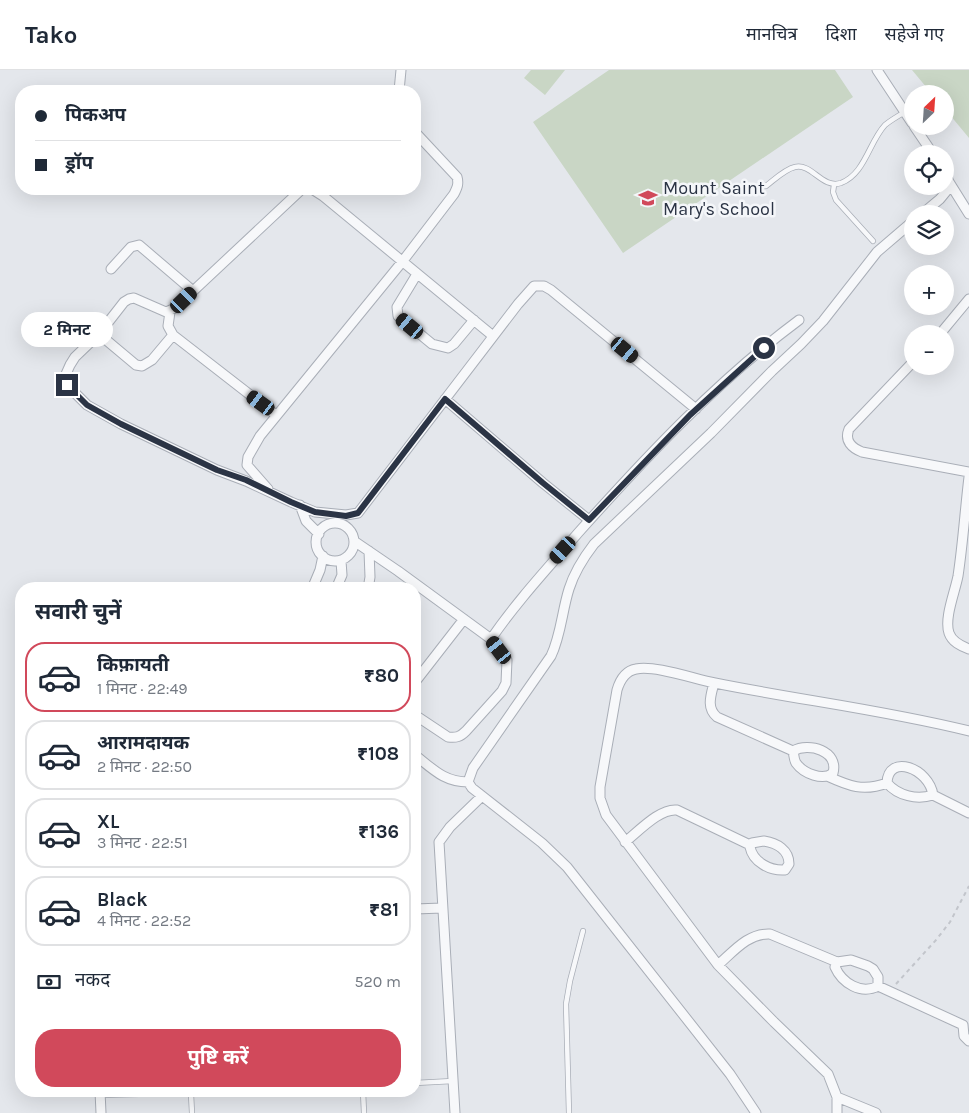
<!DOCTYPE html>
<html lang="hi">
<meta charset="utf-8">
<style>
body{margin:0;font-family:Karla,"Noto Sans Devanagari",sans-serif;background:#f6f6f7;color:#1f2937;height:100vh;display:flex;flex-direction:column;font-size:19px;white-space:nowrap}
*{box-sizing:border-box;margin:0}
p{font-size:16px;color:#747a83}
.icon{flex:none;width:28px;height:28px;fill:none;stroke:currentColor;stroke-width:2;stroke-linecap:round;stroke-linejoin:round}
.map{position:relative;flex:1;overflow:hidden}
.details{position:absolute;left:15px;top:512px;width:406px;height:515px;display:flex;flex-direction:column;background:#fff;border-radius:20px;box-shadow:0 5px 20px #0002}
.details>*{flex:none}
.guide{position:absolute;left:15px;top:15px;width:406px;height:110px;border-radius:20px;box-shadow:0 5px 20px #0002;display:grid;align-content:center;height:110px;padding:0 20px;background:#fff}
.needle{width:32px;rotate:25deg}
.controls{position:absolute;left:904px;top:15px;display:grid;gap:10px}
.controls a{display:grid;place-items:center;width:50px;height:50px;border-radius:50%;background:#fff;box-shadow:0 5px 20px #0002;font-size:25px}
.end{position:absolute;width:22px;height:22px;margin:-11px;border:6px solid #2b3445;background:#fff;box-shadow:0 0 0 2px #fff}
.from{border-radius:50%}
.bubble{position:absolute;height:35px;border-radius:18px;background:#fff;box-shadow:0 5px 20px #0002;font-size:16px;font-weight:700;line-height:35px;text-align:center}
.car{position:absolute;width:15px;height:30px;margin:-15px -8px;border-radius:6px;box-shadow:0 0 4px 1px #0007;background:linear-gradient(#222 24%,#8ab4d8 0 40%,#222 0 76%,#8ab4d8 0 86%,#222 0)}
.guide b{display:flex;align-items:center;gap:18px;height:48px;font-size:19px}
.guide b+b{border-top:1px solid #e0e1e3}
.guide i{width:12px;height:12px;background:#1f2937}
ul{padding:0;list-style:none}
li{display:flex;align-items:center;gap:15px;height:70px;margin:0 10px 8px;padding:0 10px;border:2px solid #e0e1e3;border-radius:20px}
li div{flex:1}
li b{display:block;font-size:19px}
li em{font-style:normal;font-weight:700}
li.active{border-color:#d1495b}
li>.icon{width:45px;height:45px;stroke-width:1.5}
h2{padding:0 20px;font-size:22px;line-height:60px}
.pay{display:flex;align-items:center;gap:12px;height:55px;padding:0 20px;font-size:19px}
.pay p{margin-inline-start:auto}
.button{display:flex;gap:10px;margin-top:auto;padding:10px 20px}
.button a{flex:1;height:58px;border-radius:20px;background:#d1495b;color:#fff;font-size:20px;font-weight:700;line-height:58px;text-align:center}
header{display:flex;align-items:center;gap:30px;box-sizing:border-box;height:70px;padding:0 25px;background:#fff;border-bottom:1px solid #e0e1e3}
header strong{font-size:24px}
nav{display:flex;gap:28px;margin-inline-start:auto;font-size:18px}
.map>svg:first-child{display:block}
</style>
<header>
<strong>Tako</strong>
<nav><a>मानचित्र</a><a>दिशा</a><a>सहेजे गए</a></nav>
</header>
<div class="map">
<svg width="969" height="1043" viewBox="0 0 969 1043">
<rect width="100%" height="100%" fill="#e4e7ec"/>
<path fill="#c9d6c5" d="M531,0H565L545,25L524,8Z
M609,0H835L853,27L623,183L533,52Z
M912,0H969V68L945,39V24H932Z"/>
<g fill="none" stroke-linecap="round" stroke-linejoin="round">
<g stroke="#a9aeb7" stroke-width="6">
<path id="lane" d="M834,115L833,122L836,130L873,171
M766,116C774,110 785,99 795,97C812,93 822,119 841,113C865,104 869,72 885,55C891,50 898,46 905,42
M415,1013L453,1011
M363,1021L364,1043
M191,1024L192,1043
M100,1025L259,1021
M569,1043L566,934L570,911L583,861"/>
</g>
<g stroke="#a9aeb7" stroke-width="11">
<path id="street" d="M877,0L912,53
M399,21L401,0
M914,56L933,84
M949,112L969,144
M302,119L175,238L166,242L134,228L129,229L124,232L99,264L75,287L70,295L66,304L67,315L87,335L121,354L217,400L246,411L291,432L315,442L346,445L358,443L518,234L534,216H544L551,220L696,339
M312,119L323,126L493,266
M922,144L940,129L949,118V112L945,102
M111,199L131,177L139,175L193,221
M417,204L397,237L398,246L432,274L448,278L454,274L474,250
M170,242L168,256L173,265L276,345
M99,264L136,295L142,296L152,290L173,265
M940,264L969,229
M912,293L849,359C844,371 852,378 862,382L969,402
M445,329L543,413L589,450
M969,407C965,440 963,473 958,506C955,522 944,548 949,563C952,572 961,576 969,579
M268,419L247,395L248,387L260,366L402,192L454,124C457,118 459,114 457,107L415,62
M300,435L306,451L319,464
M316 472a19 19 0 1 1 38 0a19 19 0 1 1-38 0Z
M354,471L398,501L491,569
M312,519L320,500L323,486
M336,519L342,505L341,491
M368,519L370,507L369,481
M415,612L464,549
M714,613C711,625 706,638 717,647L793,681C809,672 839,681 833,703C823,711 804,704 796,693C794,690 794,685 793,681
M415,645L448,667C456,668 460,667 466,661L502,621L506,613L507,590L491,569C517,531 548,498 578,463C646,387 717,311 799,250
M415,685C433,699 444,712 468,712
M827,706C849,716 863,722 887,713
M887,713C888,683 929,698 933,725L969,743
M887,713C898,726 917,730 933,725
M764,771C777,773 789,780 789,794L785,800C770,801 753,792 750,777L752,773Z
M625,772C639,761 660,738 677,740L750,775
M415,839L442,838
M837,892L835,897C842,913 861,925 878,916
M718,895C734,881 748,863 770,864L837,892L851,890L868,896L873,899L878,907V916
M878,916L963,955
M963,955L964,966L969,971
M100,1021L101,1043
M837,1027L876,1043
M455,1043L439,772L450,757L482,726
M756,1043L730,1004L567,797L542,773L472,718L468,712L473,698L551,586C561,565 562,541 569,519C574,503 584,487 594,474L711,363L772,301L801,274L823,251L877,182L912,152
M837,1043V1027L828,1004L774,952L718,895L606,745L600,728V717L617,620C620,610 625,601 636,599C655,595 694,609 715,613C799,630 885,640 969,661"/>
</g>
<path stroke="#c2c5cb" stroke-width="2" stroke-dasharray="4 4" stroke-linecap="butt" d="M896,914L936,870L950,852L969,816"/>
<use href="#lane" stroke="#f7f8fa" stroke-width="4.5"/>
<use href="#street" stroke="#f7f8fa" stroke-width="9"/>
</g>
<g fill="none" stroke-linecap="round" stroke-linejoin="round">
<path stroke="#2b3445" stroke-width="6" d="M67,315L87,335L121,354L217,400L246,410L291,432L315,442L346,446L358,443L445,329L543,413L589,450L690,345L764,278"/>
</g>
<defs>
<g id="school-bare" transform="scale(1.5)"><path d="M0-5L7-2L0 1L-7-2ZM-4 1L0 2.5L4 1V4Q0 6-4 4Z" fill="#d1495b" stroke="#f4f6f9" stroke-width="2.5" paint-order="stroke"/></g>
</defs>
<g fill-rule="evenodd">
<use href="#school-bare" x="648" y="128"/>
</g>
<g text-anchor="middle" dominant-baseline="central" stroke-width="5" stroke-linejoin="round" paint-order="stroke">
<g font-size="18" fill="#2b3445" stroke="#f4f6f9" text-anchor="start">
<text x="663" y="118">Mount Saint<tspan x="663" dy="21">Mary's School</tspan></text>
</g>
</g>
</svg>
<div class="controls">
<a><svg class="needle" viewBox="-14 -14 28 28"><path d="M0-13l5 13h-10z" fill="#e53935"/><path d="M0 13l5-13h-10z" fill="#747a83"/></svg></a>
<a><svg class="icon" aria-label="locate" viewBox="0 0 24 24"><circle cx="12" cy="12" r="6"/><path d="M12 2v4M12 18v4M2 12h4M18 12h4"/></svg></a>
<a><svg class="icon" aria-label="layers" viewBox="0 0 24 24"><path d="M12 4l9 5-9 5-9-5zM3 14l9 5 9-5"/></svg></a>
<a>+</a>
<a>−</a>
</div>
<i class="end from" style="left:764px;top:278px"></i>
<i class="end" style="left:67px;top:315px"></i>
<div class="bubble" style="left:21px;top:242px;width:92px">2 मिनट</div>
<i class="car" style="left:184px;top:230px;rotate:46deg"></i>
<i class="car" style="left:410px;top:256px;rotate:310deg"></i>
<i class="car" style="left:625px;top:280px;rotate:130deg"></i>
<i class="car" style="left:261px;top:333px;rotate:306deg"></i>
<i class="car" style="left:563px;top:480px;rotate:222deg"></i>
<i class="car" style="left:499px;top:580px;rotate:323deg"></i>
<div class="guide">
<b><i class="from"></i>पिकअप</b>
<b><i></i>ड्रॉप</b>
</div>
<section class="details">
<h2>सवारी चुनें</h2>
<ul>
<li class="active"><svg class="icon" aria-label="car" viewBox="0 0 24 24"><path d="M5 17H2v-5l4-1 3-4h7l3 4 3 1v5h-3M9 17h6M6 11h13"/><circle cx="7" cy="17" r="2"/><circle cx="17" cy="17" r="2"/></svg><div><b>किफ़ायती</b><p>1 मिनट · 22:49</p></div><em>₹80</em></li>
<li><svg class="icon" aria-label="car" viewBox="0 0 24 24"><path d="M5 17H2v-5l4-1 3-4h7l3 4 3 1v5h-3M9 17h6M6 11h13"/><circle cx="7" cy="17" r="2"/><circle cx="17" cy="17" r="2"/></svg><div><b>आरामदायक</b><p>2 मिनट · 22:50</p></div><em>₹108</em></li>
<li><svg class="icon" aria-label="car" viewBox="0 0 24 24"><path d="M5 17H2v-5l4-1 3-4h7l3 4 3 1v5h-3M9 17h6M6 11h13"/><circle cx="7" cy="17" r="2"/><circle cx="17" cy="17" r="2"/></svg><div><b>XL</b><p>3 मिनट · 22:51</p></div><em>₹136</em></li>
<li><svg class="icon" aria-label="car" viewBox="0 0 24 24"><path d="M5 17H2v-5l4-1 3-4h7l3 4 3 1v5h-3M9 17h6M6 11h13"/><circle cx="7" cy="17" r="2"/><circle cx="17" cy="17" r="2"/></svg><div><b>Black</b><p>4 मिनट · 22:52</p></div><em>₹81</em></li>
</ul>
<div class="pay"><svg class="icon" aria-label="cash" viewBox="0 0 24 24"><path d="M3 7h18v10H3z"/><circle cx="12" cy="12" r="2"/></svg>नकद<p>520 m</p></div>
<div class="button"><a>पुष्टि करें</a></div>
</section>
</div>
